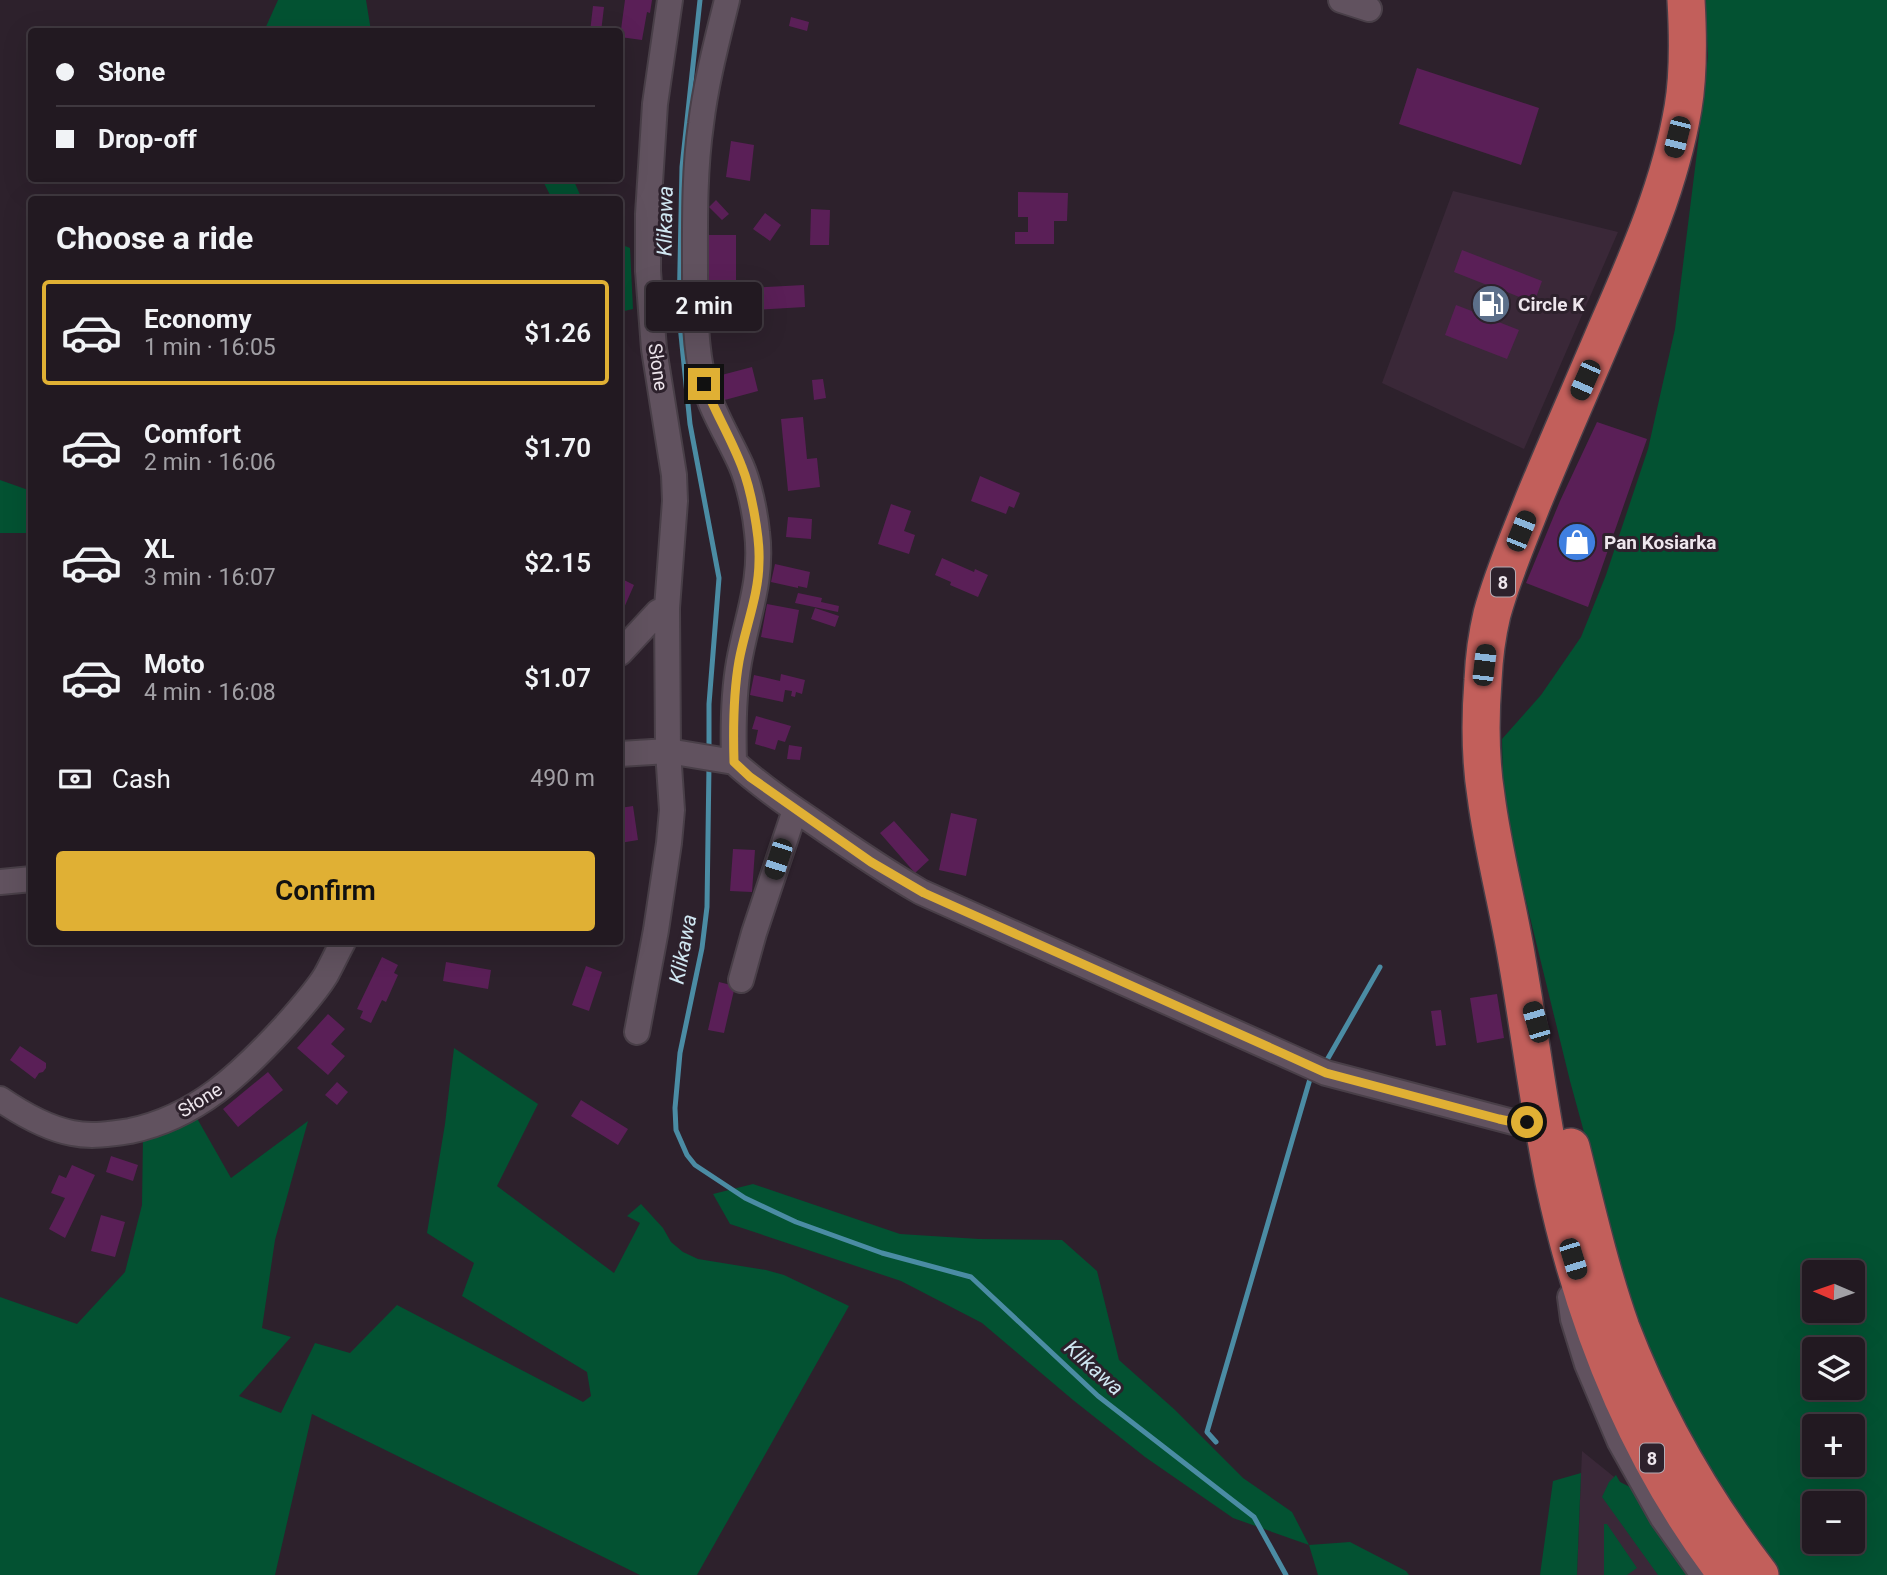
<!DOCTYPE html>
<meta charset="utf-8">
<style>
body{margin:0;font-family:Roboto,sans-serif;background:#2a222a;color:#f1f3f6;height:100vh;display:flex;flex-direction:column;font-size:26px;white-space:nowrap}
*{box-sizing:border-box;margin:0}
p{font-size:23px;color:#a2a0a5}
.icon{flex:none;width:38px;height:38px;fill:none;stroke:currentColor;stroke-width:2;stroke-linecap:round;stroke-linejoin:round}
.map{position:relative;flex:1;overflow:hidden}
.details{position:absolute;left:28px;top:196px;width:595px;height:749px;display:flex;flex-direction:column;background:#221921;border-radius:7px;box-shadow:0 7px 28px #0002,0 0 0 2px #3f383f}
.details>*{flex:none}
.banner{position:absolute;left:28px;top:28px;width:595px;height:154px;border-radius:7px;box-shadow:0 7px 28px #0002,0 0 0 2px #3f383f;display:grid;align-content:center;height:154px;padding:0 28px;background:#221921}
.needle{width:46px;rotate:272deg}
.controls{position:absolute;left:1802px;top:1260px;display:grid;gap:14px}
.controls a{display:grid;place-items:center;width:63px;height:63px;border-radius:7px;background:#221921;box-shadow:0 7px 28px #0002,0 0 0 2px #3f383f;font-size:35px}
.end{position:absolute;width:32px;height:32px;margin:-16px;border:9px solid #e0b034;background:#111;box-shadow:0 0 0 4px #111}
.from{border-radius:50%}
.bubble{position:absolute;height:49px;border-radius:7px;background:#221921;box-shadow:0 7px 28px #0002,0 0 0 2px #3f383f;font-size:23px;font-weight:600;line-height:49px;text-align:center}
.car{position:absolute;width:21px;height:42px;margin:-21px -10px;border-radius:9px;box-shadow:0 0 5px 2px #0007;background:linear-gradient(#222 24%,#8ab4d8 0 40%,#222 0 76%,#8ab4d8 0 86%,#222 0)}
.banner b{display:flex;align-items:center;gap:24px;height:66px;font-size:26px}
.banner b+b{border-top:2px solid #3f383f}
.banner i{width:18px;height:18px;background:#f1f3f6}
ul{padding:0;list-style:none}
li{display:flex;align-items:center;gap:21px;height:105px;margin:0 14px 10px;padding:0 14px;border:4px solid transparent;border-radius:7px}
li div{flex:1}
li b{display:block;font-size:26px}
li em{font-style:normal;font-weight:600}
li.current{border-color:#e0b034}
li>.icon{width:63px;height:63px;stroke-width:1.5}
h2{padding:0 28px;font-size:32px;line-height:84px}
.pay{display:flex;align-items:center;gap:18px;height:77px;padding:0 28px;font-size:26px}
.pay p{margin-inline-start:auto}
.primary-button{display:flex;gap:14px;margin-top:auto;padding:14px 28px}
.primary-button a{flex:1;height:80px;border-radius:7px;background:#e0b034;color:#111;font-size:28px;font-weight:600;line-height:80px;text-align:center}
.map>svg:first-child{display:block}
</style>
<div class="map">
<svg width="1887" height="1575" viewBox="0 0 1887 1575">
<rect width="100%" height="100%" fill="#2d212c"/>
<path fill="#3a2838" d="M1453,191L1618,232L1524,449L1382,383Z
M1582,1451L1629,1489L1686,1575H1577Z"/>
<path fill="#035232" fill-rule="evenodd" d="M278,0H366L371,31H264Z
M1705,0H1887V1575H1778L1764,1561L1647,1363L1570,1081L1515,856L1503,780L1502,739L1541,695L1581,637L1606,575L1648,449L1675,329L1697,152L1708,56ZM1815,1272H1853V1311H1815ZM1815,1349H1853V1388H1815ZM1815,1426H1853V1465H1815ZM1815,1503H1853V1542H1815Z
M542,179H573L582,199H552Z
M620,244L630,248L633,309L620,312Z
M0,480L31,491V533H0Z
M454,1048L538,1104L497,1186L614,1273L640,1223L627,1216L641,1204L663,1228L671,1242L683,1252L698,1259L766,1270L784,1275L849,1306L697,1575H640L312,1414L275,1575H0V1297L77,1324L125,1272L142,1205L143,1135L194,1113L231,1178L308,1121L275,1240L262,1328L291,1337L239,1396L281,1413L315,1343L350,1353L397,1305L583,1402L591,1396L587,1372L462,1296L474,1263L427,1233L445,1124Z
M753,1184L900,1234L979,1239L1062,1240L1097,1271L1119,1360L1174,1409L1243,1478L1292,1512L1309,1545L1350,1542L1406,1571L1409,1575H1318L1309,1545L1233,1518L1145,1457L1073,1400L982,1323L901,1281L730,1224L713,1194Z
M1581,1473L1577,1575H1540L1553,1481Z
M1616,1475L1620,1482L1632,1488L1688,1575H1658L1602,1497L1609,1482Z
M1604,1524H1607L1637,1568L1627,1575H1604Z"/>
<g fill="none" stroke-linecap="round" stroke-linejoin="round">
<path stroke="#4b8ca4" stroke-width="5" d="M700,0L682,167L679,315L690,424L719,578L709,704V752
M709,765L707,907L702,948L680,1053L675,1108L676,1130L687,1155L695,1165L745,1198L796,1222L882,1253L971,1277L1098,1396L1254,1517L1286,1575
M1327,1060L1380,967
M1216,1442L1207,1432L1310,1079"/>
</g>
<path fill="#5a1f57" d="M625,0H652L650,13L647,12L642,40L620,37Z
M593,6L604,7L601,32H590Z
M791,17L809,22L807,31L789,26Z
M1417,68L1539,108L1521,165L1399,124Z
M731,141L754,145L750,181L726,177Z
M1018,192L1068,193L1067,221H1054V244H1015V232H1028V217H1018Z
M716,200L729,214L722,220L709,207Z
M811,209L830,210L829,245H810Z
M765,213L781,225L770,241L753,229Z
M701,235H736V328H701Z
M1462,250L1542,281L1534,303L1507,292L1496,321L1519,330L1507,359L1445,335L1456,305L1477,313L1487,285L1454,272Z
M804,285L805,307L751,310L750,288Z
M752,367L758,391L721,401L714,377Z
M823,379L826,398L814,400L812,380Z
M803,417L807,459L817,458L820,487L788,491L781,419Z
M1597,422L1647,439L1588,607L1526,583L1560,501Z
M980,476L1020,493L1014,508L1009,506L1006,514L971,501Z
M891,504L911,511L904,531L915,535L909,554L878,544Z
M788,517L812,519L811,539L786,537Z
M942,558L974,572L975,569L988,575L978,597L950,585L951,582L935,575Z
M775,564L810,572L807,588L798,586V588L771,582Z
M620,578L634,585L620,617Z
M798,593L822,598L821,602L839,606L838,612L795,603Z
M767,604L799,610L793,643L761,637Z
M815,608L839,616L835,627L811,619Z
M781,674L805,680L802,694L796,692L795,697L791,696L792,691L785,690L783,702L750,695L754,675L780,681Z
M756,716L791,726L785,742L778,740L775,750L755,744L758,730L752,729Z
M789,745L802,747L800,760L787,759Z
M633,806L638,840L620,843V808Z
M951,813L977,819L966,876L939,870Z
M894,821L929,860L915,873L880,833Z
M733,849L755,850L752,892L730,891Z
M382,957L398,965L394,973L398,975L386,1002L382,1000L371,1023L360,1018L363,1011L357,1009Z
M446,962L491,970L488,989L443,981Z
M586,966L602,972L589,1011L572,1005Z
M719,982L735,986L724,1033L708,1030Z
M1497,994L1504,1038L1477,1043L1470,998Z
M1441,1010L1446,1045L1436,1046L1431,1011Z
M328,1014L345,1029L331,1044L345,1056L328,1075L297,1048Z
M20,1046L46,1063V1068L43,1072L39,1073L35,1079L10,1060Z
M268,1072L283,1090L238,1127L223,1109Z
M337,1082L348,1092L337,1105L325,1095Z
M581,1100L628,1129L618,1145L571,1116Z
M111,1156L138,1165L133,1181L106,1172Z
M72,1165L95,1175L65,1238L49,1229L65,1198L51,1193L59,1175L66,1178Z
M101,1215L125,1222L115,1257L91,1251Z"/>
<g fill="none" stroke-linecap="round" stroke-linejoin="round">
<g stroke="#493f48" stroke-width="28">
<path id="minor" d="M727,0C717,41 706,82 701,124C694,173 695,224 695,272C695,309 695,347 704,383C712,412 729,438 741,465C749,483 755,512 757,532C763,580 747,616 739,662C733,696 733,729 734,762
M1341,0L1369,9
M620,653L658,612L667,608
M620,754L668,751L734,762
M734,762C758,784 785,803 812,821C848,846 883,870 921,892L1326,1073L1513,1122H1542
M0,882L32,879
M741,980L754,933L795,810
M637,1032L656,930L669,843L672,810L668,751L667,608L675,501L674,475L654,349L648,271V214L655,104L670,0
M0,1099C22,1114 46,1128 72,1133C91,1137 111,1134 130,1131C197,1117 241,1074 286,1025C300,1009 315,993 326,975C332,964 337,953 343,942
M1570,1297L1573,1319L1587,1364L1620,1442L1662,1517L1703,1575"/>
</g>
<g stroke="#493f48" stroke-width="40">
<path id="highway" d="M1686,0C1688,35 1689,73 1683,108C1670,185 1638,257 1607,328C1582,387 1556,445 1532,504C1518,540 1502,577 1492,614C1487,635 1484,658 1483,680C1480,719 1480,758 1486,796C1493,851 1508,905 1517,960C1530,1034 1539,1108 1554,1182C1584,1323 1638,1460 1727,1575
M1571,1147C1586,1207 1600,1269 1621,1328C1655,1417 1702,1499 1760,1575"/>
</g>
<use href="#minor" stroke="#61525f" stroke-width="24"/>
<use href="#highway" stroke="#c25f5b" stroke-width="37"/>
</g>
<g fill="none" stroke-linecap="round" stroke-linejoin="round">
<path stroke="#e0b034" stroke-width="9" d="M704,384C715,412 731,438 742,467C751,489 760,537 759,561C759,595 745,628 739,661C733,695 733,728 734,762L750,777L871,862L924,893L1282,1053L1326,1073L1499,1119L1513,1122H1527"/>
</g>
<defs>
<g id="fuel-disc" transform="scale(2.0125)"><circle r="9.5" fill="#5c6f8a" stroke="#2d212c"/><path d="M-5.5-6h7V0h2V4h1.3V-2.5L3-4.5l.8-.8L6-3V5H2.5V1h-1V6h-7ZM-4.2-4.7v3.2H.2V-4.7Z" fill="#fff"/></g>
<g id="shop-disc" transform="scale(2.0125)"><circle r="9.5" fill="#3f7fe0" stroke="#2d212c"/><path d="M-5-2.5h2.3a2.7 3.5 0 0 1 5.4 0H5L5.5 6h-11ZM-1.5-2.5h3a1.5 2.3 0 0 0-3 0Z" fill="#fff"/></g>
</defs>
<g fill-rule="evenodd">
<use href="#fuel-disc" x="1491" y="304"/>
<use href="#shop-disc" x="1577" y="542"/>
</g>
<g text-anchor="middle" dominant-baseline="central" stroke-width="6" stroke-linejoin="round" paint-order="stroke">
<g fill="#2d212c" stroke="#b4abb3" stroke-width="2">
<rect x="1491" y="567.5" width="24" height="29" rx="5"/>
<rect x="1640" y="1443.5" width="24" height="29" rx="5"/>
</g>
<g font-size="18" font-weight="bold" fill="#eee6ed">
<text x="1503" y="582">8</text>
<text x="1652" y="1458">8</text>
</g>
<g font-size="19" font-weight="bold" fill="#eee6ed" stroke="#2d212c" text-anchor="start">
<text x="1518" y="304">Circle K</text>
<text x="1604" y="542">Pan Kosiarka</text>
</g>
<g font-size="19" fill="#eee6ed" stroke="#2d212c">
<text transform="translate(658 367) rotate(82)">Słone</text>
<text transform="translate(200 1100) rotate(-32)">Słone</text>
</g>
<g font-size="21" font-style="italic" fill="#d0e7f2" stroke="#2d212c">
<text transform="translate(665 221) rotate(-89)">Klikawa</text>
<text transform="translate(683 949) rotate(-79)">Klikawa</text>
<text transform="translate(1094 1368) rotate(42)">Klikawa</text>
</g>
</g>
</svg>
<div class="controls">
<a><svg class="needle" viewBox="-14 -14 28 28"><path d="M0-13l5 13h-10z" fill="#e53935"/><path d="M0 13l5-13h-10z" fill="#a2a0a5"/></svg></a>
<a><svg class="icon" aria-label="layers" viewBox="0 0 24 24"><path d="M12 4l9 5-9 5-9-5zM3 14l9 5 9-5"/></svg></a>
<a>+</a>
<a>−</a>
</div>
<i class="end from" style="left:1527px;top:1122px"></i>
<i class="end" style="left:704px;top:384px"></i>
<div class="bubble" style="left:646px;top:282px;width:116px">2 min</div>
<i class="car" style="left:1677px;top:137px;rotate:194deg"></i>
<i class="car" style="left:1585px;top:380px;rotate:204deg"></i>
<i class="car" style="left:1521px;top:531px;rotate:22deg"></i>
<i class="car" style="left:1484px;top:665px;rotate:7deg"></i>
<i class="car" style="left:778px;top:859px;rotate:198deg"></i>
<i class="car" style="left:1536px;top:1022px;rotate:344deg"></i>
<i class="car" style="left:1573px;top:1259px;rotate:163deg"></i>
<div class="banner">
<b><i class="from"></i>Słone</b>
<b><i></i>Drop-off</b>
</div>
<section class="details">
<h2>Choose a ride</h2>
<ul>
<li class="current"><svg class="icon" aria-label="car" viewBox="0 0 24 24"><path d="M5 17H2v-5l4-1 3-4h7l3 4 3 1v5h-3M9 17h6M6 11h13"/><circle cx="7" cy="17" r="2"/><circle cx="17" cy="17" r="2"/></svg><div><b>Economy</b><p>1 min · 16:05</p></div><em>$1.26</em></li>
<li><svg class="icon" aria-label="car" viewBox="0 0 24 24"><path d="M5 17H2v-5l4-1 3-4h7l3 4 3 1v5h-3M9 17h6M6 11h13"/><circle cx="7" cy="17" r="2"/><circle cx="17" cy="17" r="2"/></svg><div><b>Comfort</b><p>2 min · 16:06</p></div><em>$1.70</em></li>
<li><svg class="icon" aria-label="car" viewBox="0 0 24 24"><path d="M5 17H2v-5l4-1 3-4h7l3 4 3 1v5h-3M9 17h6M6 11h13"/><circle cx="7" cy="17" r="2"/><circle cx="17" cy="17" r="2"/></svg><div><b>XL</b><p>3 min · 16:07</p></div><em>$2.15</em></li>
<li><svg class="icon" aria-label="car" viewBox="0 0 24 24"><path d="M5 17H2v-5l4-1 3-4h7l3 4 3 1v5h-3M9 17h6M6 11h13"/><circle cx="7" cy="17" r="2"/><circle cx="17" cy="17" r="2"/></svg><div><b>Moto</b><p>4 min · 16:08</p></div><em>$1.07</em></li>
</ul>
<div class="pay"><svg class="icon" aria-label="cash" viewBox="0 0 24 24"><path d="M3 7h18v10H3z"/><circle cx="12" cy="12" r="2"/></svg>Cash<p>490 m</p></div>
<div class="primary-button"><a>Confirm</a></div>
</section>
</div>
